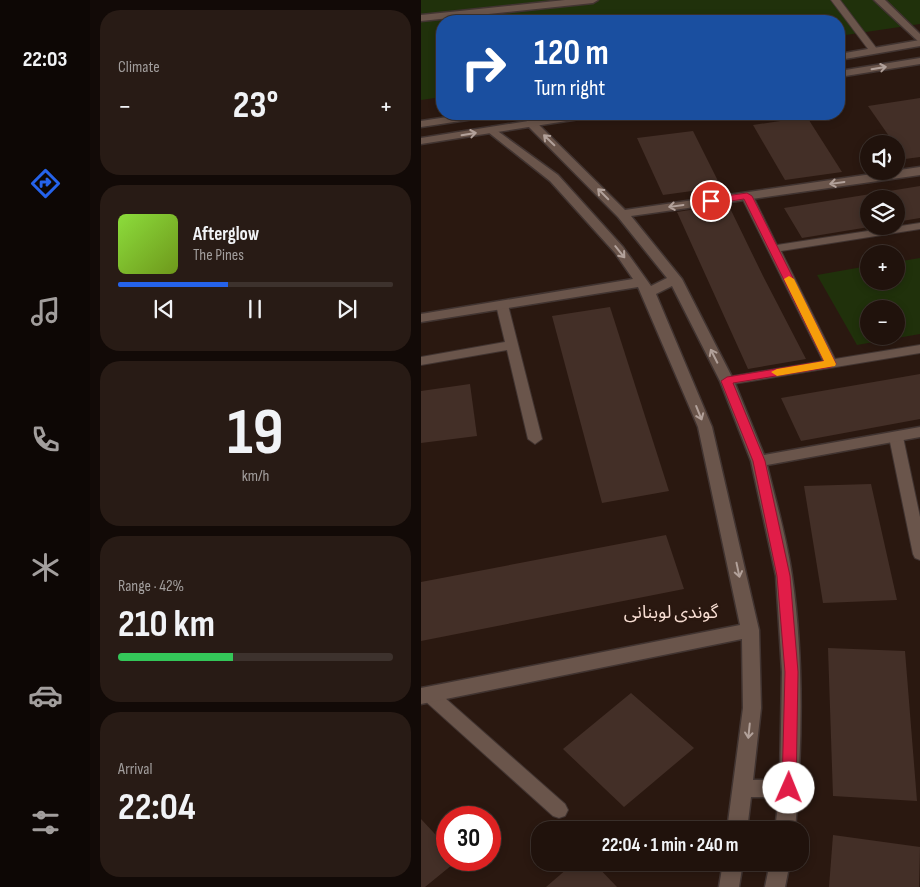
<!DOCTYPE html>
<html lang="en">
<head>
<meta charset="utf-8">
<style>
	:root { --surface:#20120c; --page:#281b15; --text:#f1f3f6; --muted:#a29e9d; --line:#3d322d; --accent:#2563eb }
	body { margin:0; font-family:"Sofia Sans Condensed","Noto Sans Arabic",sans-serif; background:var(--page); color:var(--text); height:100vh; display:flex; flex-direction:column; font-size:19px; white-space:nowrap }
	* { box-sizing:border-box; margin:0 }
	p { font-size:16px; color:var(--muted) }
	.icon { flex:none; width:28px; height:28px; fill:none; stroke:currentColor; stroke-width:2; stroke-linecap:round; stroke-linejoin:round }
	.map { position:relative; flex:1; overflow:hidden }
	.drawer { display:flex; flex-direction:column; gap:10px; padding:10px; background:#120a07; width:331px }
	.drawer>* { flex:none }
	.banner { position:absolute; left:15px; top:15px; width:409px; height:105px; border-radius:20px; box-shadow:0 2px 8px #0003,0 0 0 1px var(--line); background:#1a4fa0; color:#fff; overflow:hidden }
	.tools { position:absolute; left:439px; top:135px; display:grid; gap:10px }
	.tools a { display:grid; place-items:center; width:45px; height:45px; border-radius:50%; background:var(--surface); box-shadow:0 2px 8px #0003,0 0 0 1px var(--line); font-size:25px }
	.speed { position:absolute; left:15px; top:806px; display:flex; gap:10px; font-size:25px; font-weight:700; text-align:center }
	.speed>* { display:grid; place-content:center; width:65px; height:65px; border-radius:50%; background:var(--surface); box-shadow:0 2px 8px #0003,0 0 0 1px var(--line); line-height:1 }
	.speed .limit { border:8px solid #d22; background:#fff; color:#111 }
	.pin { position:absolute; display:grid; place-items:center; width:42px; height:42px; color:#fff; margin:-21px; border:2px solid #fff; border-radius:50%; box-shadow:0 1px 5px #0007 }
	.me { position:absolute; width:55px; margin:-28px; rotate:1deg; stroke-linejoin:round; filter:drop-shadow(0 0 4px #0008) }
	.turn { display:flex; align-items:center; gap:18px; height:105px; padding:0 15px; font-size:22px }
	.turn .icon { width:65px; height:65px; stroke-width:2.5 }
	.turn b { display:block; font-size:35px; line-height:42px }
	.big { font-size:38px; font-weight:700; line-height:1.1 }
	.drawer .card { flex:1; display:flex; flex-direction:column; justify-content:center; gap:8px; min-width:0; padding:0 18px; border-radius:20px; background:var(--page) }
	.drawer .dial { align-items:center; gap:0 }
	.dial b { font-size:65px; line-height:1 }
	.song { display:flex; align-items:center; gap:15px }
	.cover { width:60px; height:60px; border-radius:8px; background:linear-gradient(135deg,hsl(90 70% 55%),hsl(80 70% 35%)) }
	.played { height:5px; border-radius:2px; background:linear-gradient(90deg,var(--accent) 40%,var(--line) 40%) }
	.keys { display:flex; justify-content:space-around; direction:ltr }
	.heat { display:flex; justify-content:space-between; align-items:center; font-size:28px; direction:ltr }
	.charge { height:8px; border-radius:4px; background:linear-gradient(90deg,#34c759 42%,var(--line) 0) }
	.trip { position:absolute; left:110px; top:821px; width:278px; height:50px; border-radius:20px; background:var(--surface); box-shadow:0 2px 8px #0003,0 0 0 1px var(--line); font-weight:700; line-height:50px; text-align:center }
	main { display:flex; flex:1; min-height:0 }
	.tabs { display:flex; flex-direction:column; width:90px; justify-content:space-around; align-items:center; background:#0d0705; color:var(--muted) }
	.tabs .icon { width:35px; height:35px }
	.tabs .active { color:var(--accent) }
	.tabs b { font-size:22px; color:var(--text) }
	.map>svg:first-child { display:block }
	.green { fill:#20310b; fill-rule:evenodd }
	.building { fill:#432f27 }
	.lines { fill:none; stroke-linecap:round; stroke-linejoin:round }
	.service-casing { stroke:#413431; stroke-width:2 }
	.minor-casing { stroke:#413431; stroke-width:3 }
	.tertiary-casing { stroke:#413431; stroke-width:3 }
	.service { fill:#6a554b; fill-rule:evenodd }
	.minor { fill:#6a554b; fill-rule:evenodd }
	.tertiary { fill:#6a554b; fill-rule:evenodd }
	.oneway { stroke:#b2a19a }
	.route { fill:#e11d48; stroke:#92132f }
	.slow { fill:#f59e0b }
	.labels { text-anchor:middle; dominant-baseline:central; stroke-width:5; stroke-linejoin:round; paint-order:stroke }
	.quarter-label { font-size:18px; fill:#f8ded3; stroke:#2a1810 }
</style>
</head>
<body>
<main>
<nav class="tabs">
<b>22:03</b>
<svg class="icon active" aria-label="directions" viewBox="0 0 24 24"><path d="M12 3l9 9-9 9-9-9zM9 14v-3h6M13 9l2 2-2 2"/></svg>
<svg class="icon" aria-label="music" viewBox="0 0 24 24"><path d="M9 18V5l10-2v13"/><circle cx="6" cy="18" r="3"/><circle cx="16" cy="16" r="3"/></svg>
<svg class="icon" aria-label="phone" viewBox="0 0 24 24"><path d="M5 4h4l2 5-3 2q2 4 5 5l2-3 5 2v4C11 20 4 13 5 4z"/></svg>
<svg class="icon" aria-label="climate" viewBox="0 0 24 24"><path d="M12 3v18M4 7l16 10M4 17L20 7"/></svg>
<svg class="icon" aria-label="car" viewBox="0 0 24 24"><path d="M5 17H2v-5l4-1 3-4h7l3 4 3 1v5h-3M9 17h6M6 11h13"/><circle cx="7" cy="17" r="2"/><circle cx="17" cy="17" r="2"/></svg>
<svg class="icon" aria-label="filters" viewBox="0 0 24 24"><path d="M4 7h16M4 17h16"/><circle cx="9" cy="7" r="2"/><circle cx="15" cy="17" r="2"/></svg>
</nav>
<section class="drawer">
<div class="card"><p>Climate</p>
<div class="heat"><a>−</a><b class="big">23°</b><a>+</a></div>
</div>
<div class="card">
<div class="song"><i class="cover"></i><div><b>Afterglow</b><p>The Pines</p></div></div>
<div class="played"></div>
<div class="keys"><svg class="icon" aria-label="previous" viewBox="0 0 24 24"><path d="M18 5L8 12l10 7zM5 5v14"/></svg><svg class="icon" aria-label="pause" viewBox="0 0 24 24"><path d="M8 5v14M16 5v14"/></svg><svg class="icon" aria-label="next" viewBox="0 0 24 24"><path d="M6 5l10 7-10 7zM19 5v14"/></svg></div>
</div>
<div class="card dial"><b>19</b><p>km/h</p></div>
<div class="card"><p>Range · 42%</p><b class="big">210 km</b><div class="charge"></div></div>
<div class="card"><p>Arrival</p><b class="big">22:04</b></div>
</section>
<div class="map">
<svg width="499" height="887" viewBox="0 0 499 887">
	<rect width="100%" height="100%" fill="#2a1810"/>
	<g class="green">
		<path d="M0,0H499V24L418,36V21H21V97L0,100Z"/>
		<path d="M499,258V334L436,345L396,275L447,266L448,281H475V262ZM448,309H475V336H448Z"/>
	</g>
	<g class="building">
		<path d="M499,98V157L484,159L447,106Z"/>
		<path d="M386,117L421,172L364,180L332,125Z"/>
		<path d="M272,131L300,187L242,195L216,138Z"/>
		<path d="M499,186V218L475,222V199H448V227L381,238L363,208Z"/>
		<path d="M307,204L342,276L385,359L327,369L256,212Z"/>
		<path d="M189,307L248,491L181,503L131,316Z"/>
		<path d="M499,374V419L380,441L360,398Z"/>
		<path d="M49,384L56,436L0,443V391Z"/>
		<path d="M450,484L476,600L402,603L383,486Z"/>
		<path d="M245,535L263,589L0,641V582Z"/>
		<path d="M407,648L484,651L496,801L412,796Z"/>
		<path d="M210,693L273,748L203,807L142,749Z"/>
		<path d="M0,819L26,847V860H37L4,887H0Z"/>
		<path d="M412,835L499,847L498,887H408Z"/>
		<path d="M154,862H172L196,887H125Z"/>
	</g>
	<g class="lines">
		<g class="service-casing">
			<g id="service">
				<path d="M410,0H419L456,49V53H450Z"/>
				<path d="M326,193L332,196L356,245L499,223V229L360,251L414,359L499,345V353L306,385L301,384L299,381L306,377L402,361L320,196Z"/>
				<path d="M81,301L87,305L121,439L114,444L107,439L86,350L0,365V357L84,342L75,305Z"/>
				<path d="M475,432L482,437L499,517V560L494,558L492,554L468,437Z"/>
				<path d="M9,688L15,690L144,804L147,810L144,816L138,818L132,816L3,700L1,695L3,690Z"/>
			</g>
		</g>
		<g class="minor-casing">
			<g id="minor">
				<path d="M144,0H177L172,3L0,21V15Z"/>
				<path d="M453,0H464L499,34V43Z"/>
				<path d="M110,120L114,121L204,210L499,167V175L210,216L261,279L313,381L343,455L499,427V437L346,465C355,502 366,539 371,576C383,658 381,748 374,830H354L358,797H330L326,830H306L322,708L321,639L0,704V688L319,625L277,427L217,287L0,322V314L212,279L194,253L129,181L67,132L65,130L71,127L137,175L202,247L230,286L246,278L197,217L106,125V121ZM251,286L299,381L330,461L355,576L361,672L359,780H332L340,708L338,630L291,427L235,294Z"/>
				<path d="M302,862H322L318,887H298Z"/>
				<path d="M349,862H369L364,887H344Z"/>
			</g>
		</g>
		<g class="tertiary-casing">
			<g id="tertiary">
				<path d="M499,40V46L418,60V54Z"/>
				<path d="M499,58V64L418,77V71Z"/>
				<path d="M46,114H72L66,117L0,127V121Z"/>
				<path d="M151,114H177L171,117L0,144V138Z"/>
			</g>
		</g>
		<use href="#service" class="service"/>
		<use href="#minor" class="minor"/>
		<use href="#tertiary" class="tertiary"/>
	</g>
	<defs><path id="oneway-shaft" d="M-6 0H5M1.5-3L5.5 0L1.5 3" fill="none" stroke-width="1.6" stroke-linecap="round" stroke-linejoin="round" transform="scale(1.25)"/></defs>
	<g class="oneway">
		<use href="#oneway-shaft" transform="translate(458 68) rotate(-9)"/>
		<use href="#oneway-shaft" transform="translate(48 134) rotate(-9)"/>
		<use href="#oneway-shaft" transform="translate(128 140) rotate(-136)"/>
		<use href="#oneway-shaft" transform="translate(416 183) rotate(172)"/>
		<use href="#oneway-shaft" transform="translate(182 194) rotate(-135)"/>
		<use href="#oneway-shaft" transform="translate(255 206) rotate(172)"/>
		<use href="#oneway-shaft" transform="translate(199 252) rotate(51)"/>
		<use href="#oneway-shaft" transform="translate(293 356) rotate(-117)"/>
		<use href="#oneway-shaft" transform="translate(278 413) rotate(68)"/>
		<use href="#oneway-shaft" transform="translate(317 570) rotate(78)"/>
		<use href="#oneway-shaft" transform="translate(328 731) rotate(96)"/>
	</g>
	<path class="route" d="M326,193L331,196L415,364L410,367L312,383L344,461L369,576L377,672L375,788L373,793L368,794L363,793L361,788L364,672L356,576L332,461L300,381L306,377L403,361L323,199L290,204L286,201L290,198Z"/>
	<path class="slow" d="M368,276L373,279L415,364L414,366L356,376L350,372L356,369L403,361L363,279Z"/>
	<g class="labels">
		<g class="quarter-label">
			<text x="250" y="612">گوندی لوبنانی</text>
		</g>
	</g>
</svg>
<div class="tools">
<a><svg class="icon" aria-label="sound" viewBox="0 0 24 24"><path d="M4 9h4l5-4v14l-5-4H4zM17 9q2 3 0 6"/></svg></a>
<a><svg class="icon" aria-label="layers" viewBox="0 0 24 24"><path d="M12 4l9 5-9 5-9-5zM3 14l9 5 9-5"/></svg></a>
<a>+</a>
<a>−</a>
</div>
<div class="speed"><div class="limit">30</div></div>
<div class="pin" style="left:290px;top:201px;background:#d93025"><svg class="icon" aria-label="arrive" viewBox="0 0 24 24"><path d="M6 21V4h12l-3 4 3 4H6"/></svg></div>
<svg class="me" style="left:368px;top:788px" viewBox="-20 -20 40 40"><circle r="19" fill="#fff"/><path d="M0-13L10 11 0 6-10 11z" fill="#e11d48"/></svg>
<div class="trip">22:04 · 1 min · 240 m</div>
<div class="banner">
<div class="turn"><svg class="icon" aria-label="right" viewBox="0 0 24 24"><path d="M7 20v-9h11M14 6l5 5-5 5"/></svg><div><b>120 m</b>Turn right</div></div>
</div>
</div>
</main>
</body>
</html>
